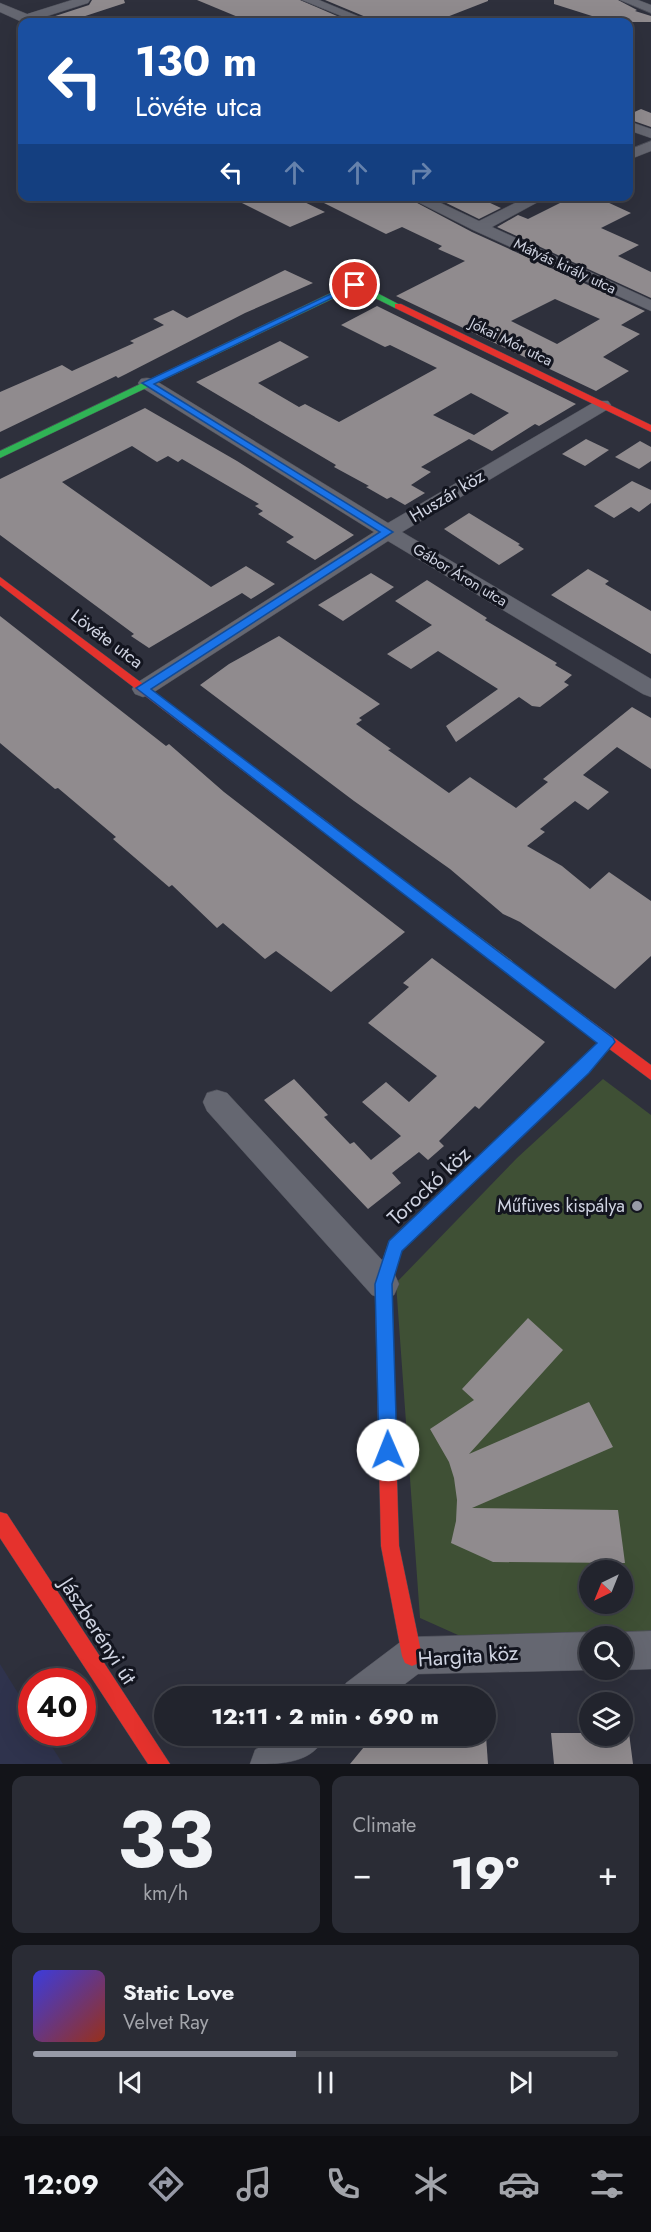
<!DOCTYPE html>
<html lang="en">
<head>
<meta charset="utf-8">
<style>
	:root { --surface:#22242d; --page:#2a2c35; --text:#f1f3f6; --muted:#a2a4aa; --line:#3f4149; --accent:#979aa7 }
	body { margin:0; font-family:Jost,sans-serif; background:var(--page); color:var(--text); height:100vh; display:flex; flex-direction:column; font-size:22px; white-space:nowrap }
	* { box-sizing:border-box; margin:0 }
	p { font-size:20px; color:var(--muted) }
	.icon { flex:none; width:33px; height:33px; fill:none; stroke:currentColor; stroke-width:2; stroke-linecap:round; stroke-linejoin:round }
	.map { position:relative; height:1764px; overflow:hidden }
	.sheet { display:flex; flex-direction:column; gap:12px; padding:12px; background:#131419; flex:1 }
	.sheet>* { flex:none }
	.top-card { position:absolute; left:18px; top:18px; width:615px; height:183px; border-radius:12px; box-shadow:0 6px 24px #0002,0 0 0 2px var(--line); background:#1a4fa0; color:#fff; overflow:hidden }
	.needle { width:39px; rotate:223deg }
	.controls { position:absolute; left:579px; top:1560px; display:grid; gap:12px }
	.controls a { display:grid; place-items:center; width:54px; height:54px; border-radius:50%; background:var(--surface); box-shadow:0 6px 24px #0002,0 0 0 2px var(--line); font-size:30px }
	.speed { position:absolute; left:18px; top:1668px; display:flex; gap:12px; font-size:30px; font-weight:700; text-align:center }
	.speed>* { display:grid; place-content:center; width:78px; height:78px; border-radius:50%; background:var(--surface); box-shadow:0 6px 24px #0002,0 0 0 2px var(--line); line-height:1 }
	.speed .limit { border:9px solid #d22; background:#fff; color:#111 }
	.pin { position:absolute; display:grid; place-items:center; width:51px; height:51px; color:#fff; margin:-26px; border:3px solid #fff; border-radius:50%; box-shadow:0 2px 6px #0007 }
	.me { position:absolute; width:66px; margin:-33px; rotate:359deg; stroke-linejoin:round; filter:drop-shadow(0 0 4px #0008) }
	.turn { display:flex; align-items:center; gap:21px; height:126px; padding:0 18px; font-size:27px }
	.turn .icon { width:78px; height:78px; stroke-width:2.5 }
	.turn b { display:block; font-size:42px; line-height:51px }
	.lanes { display:flex; align-items:center; height:57px; padding:0 18px; background:#0003; justify-content:center; gap:30px; direction:ltr }
	.lanes .off { opacity:.35 }
	.big { font-size:45px; font-weight:800; line-height:1.1 }
	.sheet .card { flex:1; display:flex; flex-direction:column; justify-content:center; gap:9px; min-width:0; padding:0 21px; border-radius:12px; background:var(--page) }
	.sheet .dial { align-items:center; gap:0 }
	.dial b { font-size:78px; line-height:1 }
	.song { display:flex; align-items:center; gap:18px }
	.cover { width:72px; height:72px; border-radius:9px; background:linear-gradient(135deg,hsl(240 70% 55%),hsl(10 70% 35%)) }
	.played { height:6px; border-radius:3px; background:linear-gradient(90deg,var(--accent) 45%,var(--line) 45%) }
	.keys { display:flex; justify-content:space-around; direction:ltr }
	.heat { display:flex; justify-content:space-between; align-items:center; font-size:33px; direction:ltr }
	.sheet .tiles { flex:1; display:grid; gap:12px; grid-template-columns:1fr 1fr }
	.card:last-child { grid-column:span 2 }
	.trip { position:absolute; left:154px; top:1686px; width:342px; height:60px; border-radius:30px; background:var(--surface); box-shadow:0 6px 24px #0002,0 0 0 2px var(--line); font-weight:800; line-height:60px; text-align:center }
	.tabs { display:flex; height:96px; justify-content:space-around; align-items:center; background:#0e0e12; color:var(--muted) }
	.tabs .icon { width:42px; height:42px }
	.tabs .current { color:var(--accent) }
	.tabs b { font-size:27px; color:var(--text) }
	.map>svg:first-child { display:block }
	.built { fill:#2f334d }
	.green { fill:#3f5035; fill-rule:evenodd }
	.building { fill:#908b8e; fill-rule:evenodd }
	.lines { fill:none; stroke-linecap:round; stroke-linejoin:round }
	.street-casing { stroke:#4c4e58; stroke-width:1 }
	.fast-casing { stroke:#4c4e58; stroke-width:1 }
	.slow-casing { stroke:#4c4e58; stroke-width:1 }
	.jam-casing { stroke:#4c4e58; stroke-width:1 }
	.street { fill:#656771; fill-rule:evenodd }
	.fast { fill:#30b455; fill-rule:evenodd }
	.slow { fill:#ff9f0a; fill-rule:evenodd }
	.jam { fill:#e5322d; fill-rule:evenodd }
	.route { fill:#1a73e8; stroke:#114b97; stroke-width:1.5 }
	.poi-dot { fill:#979aa7; stroke:#13151f; stroke-width:2 }
	.labels { text-anchor:middle; dominant-baseline:central; stroke-width:6; stroke-linejoin:round; paint-order:stroke }
	.far-street-label { font-size:15px; fill:#cfd3e1; stroke:#13151f }
	.street-label { font-size:18px; fill:#cfd3e1; stroke:#13151f }
	.poi-label { font-size:18px; fill:#cfd3e1; stroke:#13151f; text-anchor:end }
	.near-street-label { font-size:21px; fill:#cfd3e1; stroke:#13151f }
</style>
</head>
<body>
<div class="map">
<svg width="651" height="1764" viewBox="0 0 651 1764">
	<rect width="100%" height="100%" fill="#2e303c"/>
	<path class="built" d="M0,1664L31,1714L32,1732L43,1733L63,1764H0Z"/>
	<path class="green" d="M603,1079L651,1115V1650L622,1636H590L496,1652L420,1618L396,1283L517,1158ZM590,1570H622V1604H590Z"/>
	<g class="building">
		<path d="M92,0H124L125,3L67,22H49L43,20L89,5Z"/>
		<path d="M197,0H300L351,22H250Z"/>
		<path d="M325,0H488V1L434,22H374L373,20Z"/>
		<path d="M554,0H618L637,10L635,11L651,16V22H611L554,4Z"/>
		<path d="M641,109L651,113V127L628,119V115Z"/>
		<path d="M228,196H292L325,212L290,227Z"/>
		<path d="M310,196H404L472,232L645,311L621,325L640,334L603,357L629,371L596,391L396,296L465,261L438,249L442,246L402,227L386,234ZM555,299L600,319L557,344L511,321Z"/>
		<path d="M432,196H475L501,208L479,219Z"/>
		<path d="M574,196H594L631,213L601,228L639,245L618,256L651,272V298L497,227L518,215L528,219Z"/>
		<path d="M285,270L313,283L245,313L126,374L118,378L116,376L0,432V392L62,365L72,371L134,343L130,341L164,325L153,319L173,310L187,318Z"/>
		<path d="M377,306L576,404L539,426L535,424L492,451L469,439L421,467L431,472L411,485L425,493L405,505L391,497L387,499L366,487L369,486L334,467L336,465L196,382L280,341L309,357L258,383L299,407L305,404L339,422L437,368L390,345L385,347L341,325ZM471,393L509,413L474,435L433,415Z"/>
		<path d="M145,408L237,461L354,535L315,560L286,542L294,537L258,514L263,511L255,506L259,504L182,459L178,462L168,456L157,462L132,446L62,482L211,587L246,566L275,584L251,599L242,593L149,648L131,636L134,634L0,535V479Z"/>
		<path d="M586,439L609,450L585,466L562,454Z"/>
		<path d="M640,441L651,447V461L639,469L615,457Z"/>
		<path d="M632,481L651,490V503L639,512L631,507L614,518L594,506Z"/>
		<path d="M469,513L520,544L518,545L524,549L499,565L444,529Z"/>
		<path d="M588,569L609,581L605,584L651,611V654L551,595Z"/>
		<path d="M371,573L394,587L343,621L318,605Z"/>
		<path d="M427,580L487,618L485,620L557,663L555,665L572,675L564,682L569,685L540,707L532,706L519,697L456,742L446,726L498,689L438,651L411,669L387,654L432,625L395,601Z"/>
		<path d="M0,616L166,746L169,744L224,792L405,932L331,992L276,951L265,959L223,923L217,928L172,885L169,887L113,839L116,837L58,788L55,789L0,743Z"/>
		<path d="M279,636L380,704L359,718L362,720L356,724L391,749L388,750L449,793L470,777L516,808L548,782L543,779L632,707L651,718V769L617,747L583,775L609,792L588,810L575,801L540,829L545,832L527,846L562,866L590,889L609,872L651,901V956L615,989L520,922L503,914L450,869L354,801L200,685L229,664Z"/>
		<path d="M432,958L545,1042L479,1109L475,1106L439,1141L444,1146L428,1160L419,1152L392,1173L401,1183L368,1209L264,1100L294,1079L328,1115L324,1117L350,1144L354,1142L371,1160L401,1136L362,1102L386,1082L409,1102L437,1076L368,1023L409,987L403,983Z"/>
		<path d="M528,1318L563,1350L469,1454L589,1402L613,1447L472,1508L618,1510L625,1563L493,1562L451,1543L456,1521L457,1500L454,1478L449,1462L430,1429L474,1400L462,1389Z"/>
		<path d="M551,1733H590V1736L629,1733L633,1764H554Z"/>
		<path d="M373,1736H486L488,1764H350Z"/>
	</g>
	<g class="lines">
		<g class="street-casing">
			<g id="street">
				<path d="M72,0H90L88,3L38,19L40,22H22L0,12V3L27,14Z"/>
				<path d="M302,0H319L372,22H356Z"/>
				<path d="M620,0H638L651,5V13Z"/>
				<path d="M628,121L651,129V138L628,130Z"/>
				<path d="M651,141V151L628,160V150Z"/>
				<path d="M406,196H426L479,221L529,196H549L492,227L651,300V311L473,230Z"/>
				<path d="M147,378L153,379L388,523L596,401H608L611,405L608,409L402,532L651,679V697L643,694L388,541L151,694L143,697L135,694L132,689L135,684L374,532L141,387L138,383L141,379Z"/>
				<path d="M217,1090L227,1093L394,1273L399,1284L394,1295L383,1299L372,1295L207,1111L203,1102L207,1093Z"/>
				<path d="M651,1631V1669L622,1670V1636H612L622,1632Z"/>
				<path d="M590,1632L600,1636H590V1670L418,1674L389,1696H340L346,1683L399,1643L412,1637Z"/>
				<path d="M276,1736H326C311,1764 283,1764 250,1764L255,1750Z"/>
			</g>
		</g>
		<g class="fast-casing">
			<path id="fast" d="M352,283H358L402,306L395,308L355,288L0,458V451Z"/>
		</g>
		<g class="slow-casing">
			<g id="slow">
				<path d="M328,824L512,961L514,965L512,969H502L323,832L321,829L323,826Z"/>
				<path d="M607,1036L612,1038L614,1042L612,1046L588,1073L402,1250L391,1283L385,1285L379,1283L377,1277L389,1241L578,1063L602,1038Z"/>
			</g>
		</g>
		<g class="jam-casing">
			<g id="jam">
				<path d="M395,304H401L651,425V432L395,308Z"/>
				<path d="M0,577L333,826L335,829L333,832H323L0,585Z"/>
				<path d="M507,959L651,1065V1080L502,969L500,965L502,961Z"/>
				<path d="M385,1269L391,1271L393,1277L391,1284L399,1546L422,1656L419,1663L412,1666L405,1663L402,1656L381,1546L375,1284L379,1271Z"/>
				<path d="M0,1512L7,1514L170,1764H148L0,1538Z"/>
			</g>
		</g>
		<use href="#street" class="street"/>
		<use href="#fast" class="fast"/>
		<use href="#slow" class="slow"/>
		<use href="#jam" class="jam"/>
	</g>
	<path class="route" d="M352,284L359,285L154,384L393,532L151,689L613,1038L615,1042L589,1073L402,1251L392,1284L397,1450L394,1457L388,1459L381,1457L379,1450L375,1284L389,1241L597,1043L136,688L380,532L142,383Z"/>
	<circle class="poi-dot" cx="637" cy="1206" r="6"/>
	<g class="labels">
		<g class="far-street-label">
			<text transform="translate(565 266) rotate(25)">Mátyás király utca</text>
			<text transform="translate(511 342) rotate(26)">Jókai Mór utca</text>
			<text transform="translate(460 575) rotate(31)">Gábor Áron utca</text>
		</g>
		<g class="street-label">
			<text transform="translate(447 496) rotate(-31)">Huszár köz</text>
			<text transform="translate(107 639) rotate(37)">Lövéte utca</text>
		</g>
		<g class="poi-label">
			<text x="625" y="1206">Műfüves kispálya</text>
		</g>
		<g class="near-street-label">
			<text transform="translate(429 1186) rotate(-43)">Torockó köz</text>
			<text transform="translate(98 1631) rotate(57)">Jászberényi út</text>
			<text transform="translate(468 1656) rotate(-4)">Hargita köz</text>
		</g>
	</g>
</svg>
<div class="controls">
<a><svg class="needle" viewBox="-14 -14 28 28"><path d="M0-13l5 13h-10z" fill="#e53935"/><path d="M0 13l5-13h-10z" fill="#a2a4aa"/></svg></a>
<a><svg class="icon" aria-label="search" viewBox="0 0 24 24"><circle cx="10" cy="10" r="6"/><path d="M15 15l6 6"/></svg></a>
<a><svg class="icon" aria-label="layers" viewBox="0 0 24 24"><path d="M12 4l9 5-9 5-9-5zM3 14l9 5 9-5"/></svg></a>
</div>
<div class="speed"><div class="limit">40</div></div>
<div class="pin" style="left:355px;top:285px;background:#d93025"><svg class="icon" aria-label="arrive" viewBox="0 0 24 24"><path d="M6 21V4h12l-3 4 3 4H6"/></svg></div>
<svg class="me" style="left:388px;top:1450px" viewBox="-20 -20 40 40"><circle r="19" fill="#fff"/><path d="M0-13L10 11 0 6-10 11z" fill="#1a73e8"/></svg>
<div class="trip">12:11 · 2 min · 690 m</div>
<div class="top-card">
<div class="turn"><svg class="icon" aria-label="left" viewBox="0 0 24 24"><path d="M17 20v-9H6M10 6l-5 5 5 5"/></svg><div><b>130 m</b>Lövéte utca</div></div>
<div class="lanes"><svg class="icon" aria-label="left" viewBox="0 0 24 24"><path d="M17 20v-9H6M10 6l-5 5 5 5"/></svg><svg class="icon off" aria-label="ahead" viewBox="0 0 24 24"><path d="M12 20V5M6 11l6-6 6 6"/></svg><svg class="icon off" aria-label="ahead" viewBox="0 0 24 24"><path d="M12 20V5M6 11l6-6 6 6"/></svg><svg class="icon off" aria-label="right" viewBox="0 0 24 24"><path d="M7 20v-9h11M14 6l5 5-5 5"/></svg></div>
</div>
</div>
<section class="sheet">
<div class="tiles">
<div class="card dial"><b>33</b><p>km/h</p></div>
<div class="card"><p>Climate</p>
<div class="heat"><a>−</a><b class="big">19°</b><a>+</a></div>
</div>
<div class="card">
<div class="song"><i class="cover"></i><div><b>Static Love</b><p>Velvet Ray</p></div></div>
<div class="played"></div>
<div class="keys"><svg class="icon" aria-label="previous" viewBox="0 0 24 24"><path d="M18 5L8 12l10 7zM5 5v14"/></svg><svg class="icon" aria-label="pause" viewBox="0 0 24 24"><path d="M8 5v14M16 5v14"/></svg><svg class="icon" aria-label="next" viewBox="0 0 24 24"><path d="M6 5l10 7-10 7zM19 5v14"/></svg></div>
</div>
</div>
</section>
<nav class="tabs">
<b>12:09</b>
<svg class="icon current" aria-label="directions" viewBox="0 0 24 24"><path d="M12 3l9 9-9 9-9-9zM9 14v-3h6M13 9l2 2-2 2"/></svg>
<svg class="icon" aria-label="music" viewBox="0 0 24 24"><path d="M9 18V5l10-2v13"/><circle cx="6" cy="18" r="3"/><circle cx="16" cy="16" r="3"/></svg>
<svg class="icon" aria-label="phone" viewBox="0 0 24 24"><path d="M5 4h4l2 5-3 2q2 4 5 5l2-3 5 2v4C11 20 4 13 5 4z"/></svg>
<svg class="icon" aria-label="climate" viewBox="0 0 24 24"><path d="M12 3v18M4 7l16 10M4 17L20 7"/></svg>
<svg class="icon" aria-label="car" viewBox="0 0 24 24"><path d="M5 17H2v-5l4-1 3-4h7l3 4 3 1v5h-3M9 17h6M6 11h13"/><circle cx="7" cy="17" r="2"/><circle cx="17" cy="17" r="2"/></svg>
<svg class="icon" aria-label="filters" viewBox="0 0 24 24"><path d="M4 7h16M4 17h16"/><circle cx="9" cy="7" r="2"/><circle cx="15" cy="17" r="2"/></svg>
</nav>
</body>
</html>
